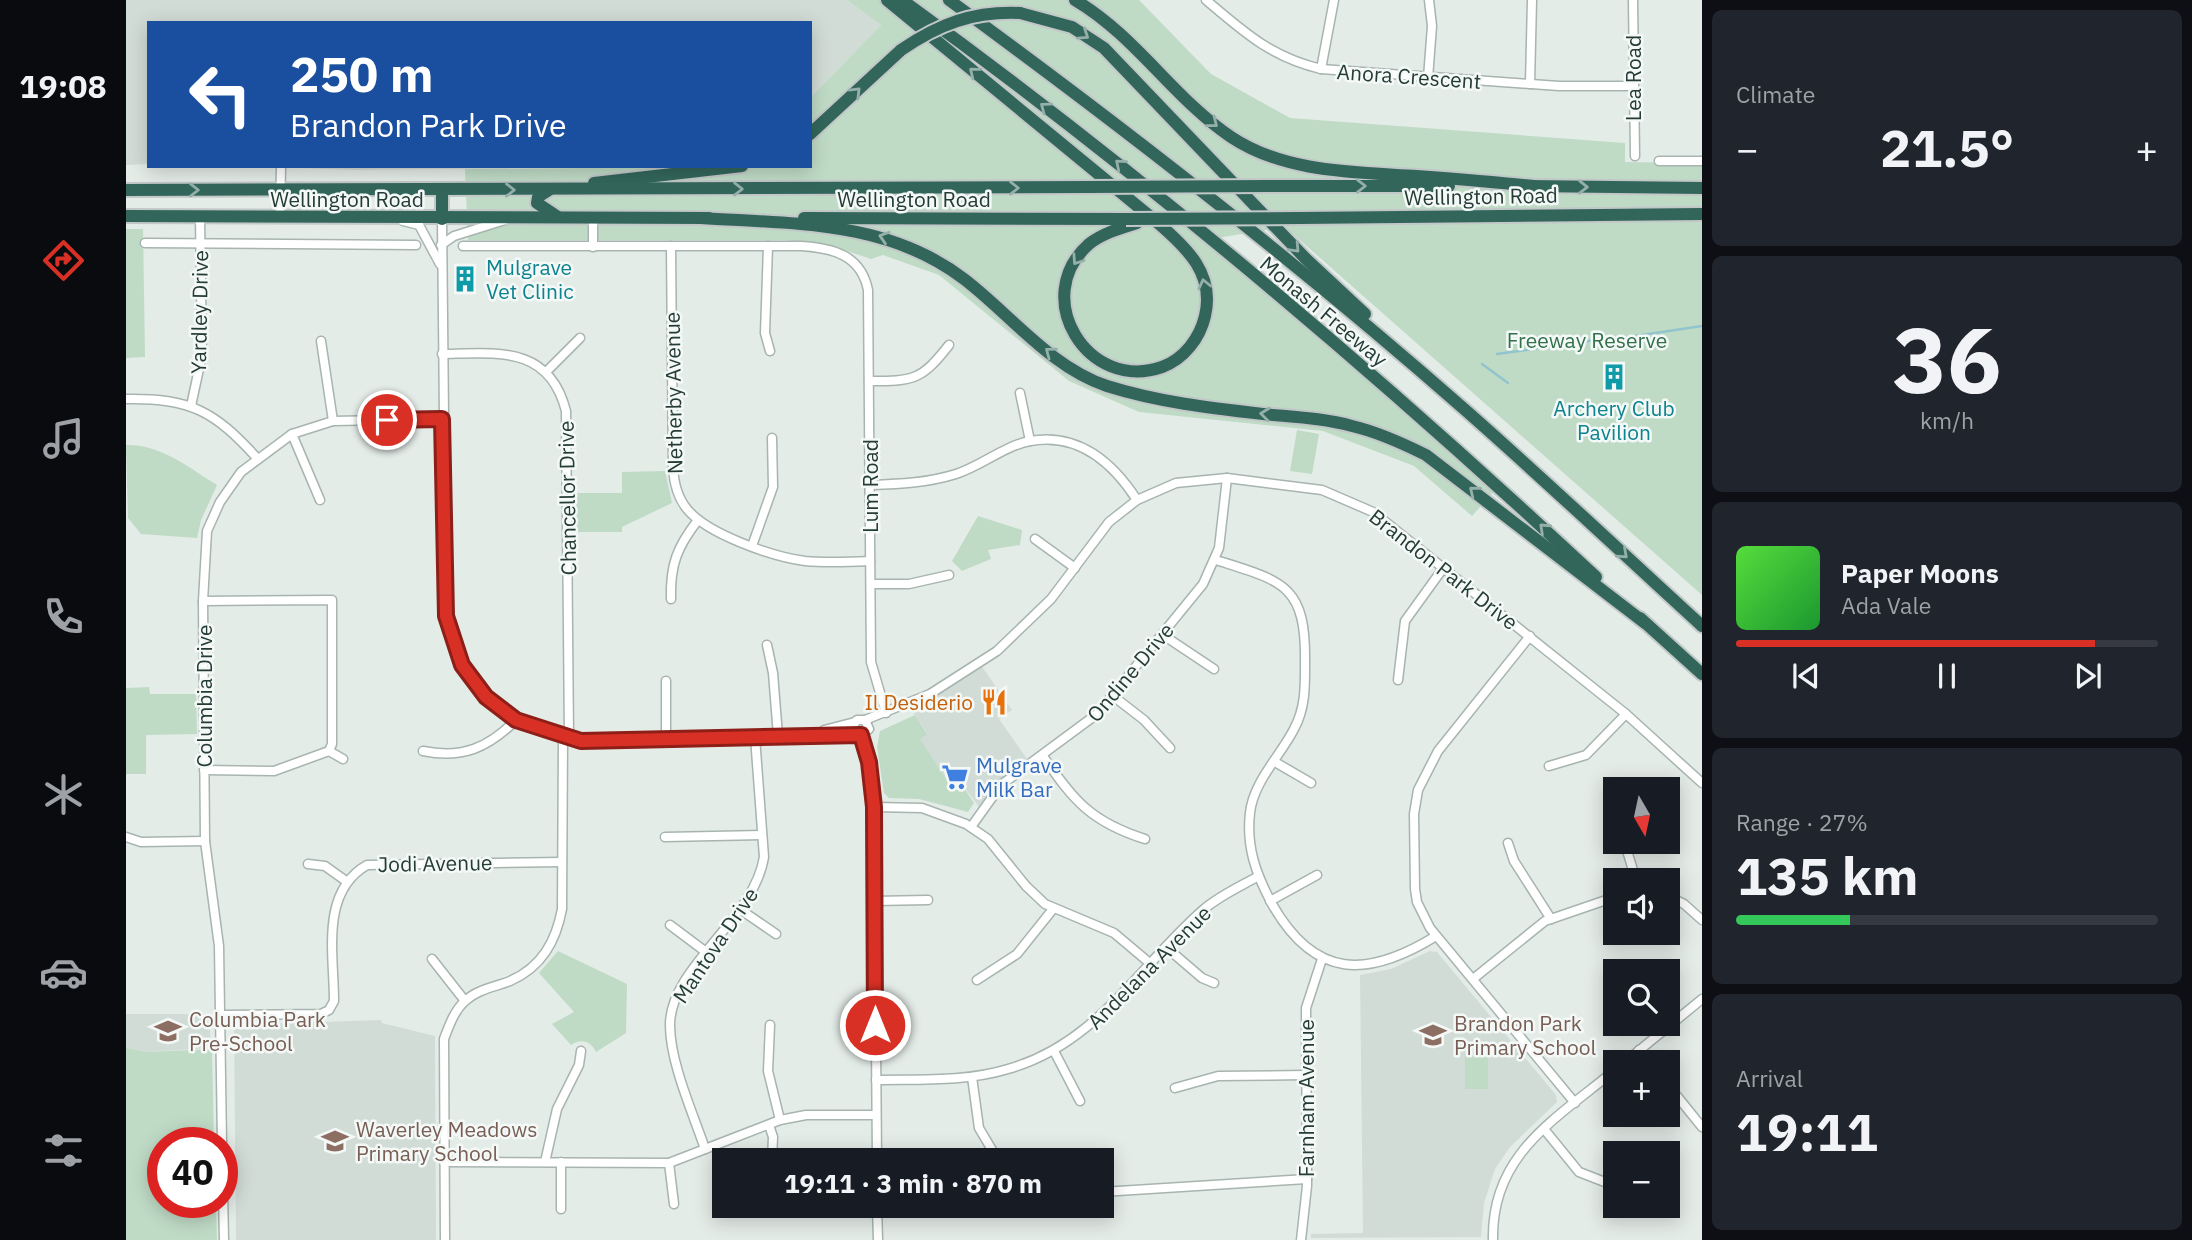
<!DOCTYPE html>
<html lang="en">
<head>
<meta charset="utf-8">
<style>
	:root { --surface:#171b24; --page:#20242c; --text:#f1f3f6; --muted:#9ea1a6; --line:#363941; --accent:#d93025 }
	body { margin:0; font-family:"IBM Plex Sans",sans-serif; background:var(--page); color:var(--text); height:100vh; display:flex; flex-direction:column; font-size:26px; white-space:nowrap }
	* { box-sizing:border-box; margin:0 }
	p { font-size:23px; color:var(--muted) }
	.icon { flex:none; width:38px; height:38px; fill:none; stroke:currentColor; stroke-width:2; stroke-linecap:round; stroke-linejoin:round }
	.map { position:relative; flex:1; overflow:hidden }
	.sheet { display:flex; flex-direction:column; gap:10px; padding:10px; background:#0d0f14; width:490px }
	.sheet>* { flex:none }
	.guide { position:absolute; left:21px; top:21px; width:665px; height:147px; border-radius:0px; box-shadow:0 4px 18px #0003; background:#1a4fa0; color:#fff; overflow:hidden }
	.needle { width:46px; rotate:171deg }
	.fabs { position:absolute; left:1477px; top:777px; display:grid; gap:14px }
	.fabs a { display:grid; place-items:center; width:77px; height:77px; border-radius:0px; background:var(--surface); box-shadow:0 4px 18px #0003; font-size:35px }
	.speed { position:absolute; left:21px; top:1127px; display:flex; gap:14px; font-size:35px; font-weight:700; text-align:center }
	.speed>* { display:grid; place-content:center; width:91px; height:91px; border-radius:50%; background:var(--surface); box-shadow:0 4px 18px #0003; line-height:1 }
	.speed .limit { border:10px solid #d22; background:#fff; color:#111 }
	.pin { position:absolute; display:grid; place-items:center; width:60px; height:60px; color:#fff; margin:-30px; border:4px solid #fff; border-radius:50%; box-shadow:0 2px 7px #0007 }
	.me { position:absolute; width:77px; margin:-38px; rotate:0deg; stroke-linejoin:round; filter:drop-shadow(0 0 5px #0008) }
	.turn { display:flex; align-items:center; gap:24px; height:147px; padding:0 28px; font-size:32px }
	.turn .icon { width:91px; height:91px; stroke-width:2.5 }
	.turn b { display:block; font-size:49px; line-height:60px }
	.big { font-size:52px; font-weight:800; line-height:1.1 }
	.sheet .tile { flex:1; display:flex; flex-direction:column; justify-content:center; gap:10px; min-width:0; padding:0 24px; border-radius:10px; background:var(--page) }
	.sheet .dial { align-items:center; gap:0 }
	.dial b { font-size:91px; line-height:1 }
	.song { display:flex; align-items:center; gap:21px }
	.cover { width:84px; height:84px; border-radius:10px; background:linear-gradient(135deg,hsl(110 70% 55%),hsl(130 70% 35%)) }
	.played { height:7px; border-radius:4px; background:linear-gradient(90deg,var(--accent) 85%,var(--line) 85%) }
	.keys { display:flex; justify-content:space-around; direction:ltr }
	.heat { display:flex; justify-content:space-between; align-items:center; font-size:38px; direction:ltr }
	.charge { height:10px; border-radius:5px; background:linear-gradient(90deg,#34c759 27%,var(--line) 0) }
	.trip { position:absolute; left:586px; top:1148px; width:402px; height:70px; border-radius:0px; background:var(--surface); box-shadow:0 4px 18px #0003; font-weight:800; line-height:70px; text-align:center }
	main { display:flex; flex:1; min-height:0 }
	.tab-bar { display:flex; flex-direction:column; width:126px; justify-content:space-around; align-items:center; background:#090b0e; color:var(--muted) }
	.tab-bar .icon { width:49px; height:49px }
	.tab-bar .active { color:var(--accent) }
	.tab-bar b { font-size:32px; color:var(--text) }
	.map>svg:first-child { display:block }
	.built { fill:#d2dcd7 }
	.green { fill:#bfdbc6 }
	.lines { fill:none; stroke-linecap:round; stroke-linejoin:round }
	.stream { stroke:#91c4cc; stroke-width:2.5 }
	.minor-casing { stroke:#a7b4af; stroke-width:11 }
	.highway-casing { stroke:#c2c8c7; stroke-width:16 }
	.minor { stroke:#fff; stroke-width:8 }
	.highway { stroke:#33665b; stroke-width:12 }
	.highway-bridge-casing { stroke:#c2c8c7; stroke-width:16; stroke-linecap:butt }
	.highway-bridge { stroke:#33665b; stroke-width:12 }
	.oneway { stroke:#94b0a9 }
	.route-casing { stroke:#8d1f18; stroke-width:18 }
	.route { stroke:#d93025; stroke-width:12 }
	.labels { text-anchor:middle; dominant-baseline:central; stroke-width:5; stroke-linejoin:round; paint-order:stroke }
	.street-label { font-size:21px; fill:#253c36; stroke:#f4f9f7 }
	.culture-label { font-size:21px; fill:#0d838f; stroke:#f4f9f7; text-anchor:start }
	.park-label { font-size:21px; fill:#32704a; stroke:#f4f9f7 }
	.food-label { font-size:21px; fill:#c56008; stroke:#f4f9f7; text-anchor:end }
	.shop-label { font-size:21px; fill:#366cbe; stroke:#f4f9f7; text-anchor:start }
	.education-label { font-size:21px; fill:#785e54; stroke:#f4f9f7; text-anchor:start }
</style>
</head>
<body>
<main>
<nav class="tab-bar">
<b>19:08</b>
<svg class="icon active" aria-label="directions" viewBox="0 0 24 24"><path d="M12 3l9 9-9 9-9-9zM9 14v-3h6M13 9l2 2-2 2"/></svg>
<svg class="icon" aria-label="music" viewBox="0 0 24 24"><path d="M9 18V5l10-2v13"/><circle cx="6" cy="18" r="3"/><circle cx="16" cy="16" r="3"/></svg>
<svg class="icon" aria-label="phone" viewBox="0 0 24 24"><path d="M5 4h4l2 5-3 2q2 4 5 5l2-3 5 2v4C11 20 4 13 5 4z"/></svg>
<svg class="icon" aria-label="climate" viewBox="0 0 24 24"><path d="M12 3v18M4 7l16 10M4 17L20 7"/></svg>
<svg class="icon" aria-label="car" viewBox="0 0 24 24"><path d="M5 17H2v-5l4-1 3-4h7l3 4 3 1v5h-3M9 17h6M6 11h13"/><circle cx="7" cy="17" r="2"/><circle cx="17" cy="17" r="2"/></svg>
<svg class="icon" aria-label="filters" viewBox="0 0 24 24"><path d="M4 7h16M4 17h16"/><circle cx="9" cy="7" r="2"/><circle cx="15" cy="17" r="2"/></svg>
</nav>
<div class="map">
<svg width="1576" height="1240" viewBox="0 0 1576 1240">
	<rect width="100%" height="100%" fill="#e4ece8"/>
	<g class="built">
		<path d="M0,0H721L755,25L684,98V23H23V164L0,165Z"/>
		<path d="M123,166H547L229,170Z"/>
		<path d="M855,665L886,710L873,719L904,763L869,787L854,808L835,783L827,789L793,739L801,733L783,706Z"/>
		<path d="M1304,951L1311,952L1430,1095L1431,1102L1384,1147L1369,1169L1358,1203L1355,1237L1185,1238V1234L1237,1233L1234,975L1265,969Z"/>
		<path d="M0,1014H83L85,1048L21,1052L0,1048Z"/>
		<path d="M255,1020L256,1023L309,1036L310,1240H110L108,1025Z"/>
	</g>
	<g class="green">
		<path d="M721,0H1013L1085,74L1164,118L1499,143V162L1576,163V595L1159,227L1085,239L1372,487L1346,516L1288,466L1197,431L1013,412L943,381L813,275L757,255L745,259L706,246L659,240H342L339,169L684,166V98L755,25Z"/>
		<path d="M0,229H17L19,357L0,358Z"/>
		<path d="M1171,430L1193,434L1186,474L1164,471Z"/>
		<path d="M0,445C35,444 63,468 91,485L75,520L71,538L15,534L2,518Z"/>
		<path d="M539,471L546,503L496,527V532H451L450,493H496V472Z"/>
		<path d="M852,516L896,530L894,545L862,550L865,559L836,571L826,561Z"/>
		<path d="M23,687L24,694H70L71,734L20,735V774H0V688Z"/>
		<path d="M789,715L801,734L794,739L826,788L835,783L848,803L842,812L793,799L763,798L758,793L751,747L754,731Z"/>
		<path d="M432,951L501,984L500,1033L470,1052C465,1041 455,1038 445,1045L426,1024L448,1012L413,973Z"/>
		<path d="M0,1048L21,1052L86,1049L88,1143H37V1202H90L91,1240H0Z"/>
		<path d="M1339,1055L1362,1056V1089H1339Z"/>
	</g>
	<g class="lines">
		<g class="stream">
			<path d="M1496,338L1576,326"/>
			<path d="M1371,354L1470,340"/>
			<path d="M1356,364L1382,383"/>
		</g>
		<g class="minor-casing">
			<g id="minor">
				<path d="M1080,0C1119,33 1145,57 1195,69L1433,86H1506"/>
				<path d="M1507,0L1509,156"/>
				<path d="M1195,69L1208,0"/>
				<path d="M1302,78L1306,26L1303,0"/>
				<path d="M1404,84L1406,0"/>
				<path d="M1533,161H1576"/>
				<path d="M154,218L155,166"/>
				<path d="M467,218V247"/>
				<path d="M316,219L320,616C339,688 380,729 455,741L735,735L743,729L739,720H731L728,724V731L732,734"/>
				<path d="M277,221L293,225L314,264"/>
				<path d="M19,243L290,245"/>
				<path d="M315,245L328,236L379,220"/>
				<path d="M337,246H675C707,248 735,255 742,290L745,662L760,713"/>
				<path d="M545,246L547,468C548,483 551,497 561,509C581,534 647,557 679,561C700,563 722,562 744,561"/>
				<path d="M642,246L639,333L644,351"/>
				<path d="M195,341L207,421"/>
				<path d="M316,354C371,353 423,345 440,411L443,739"/>
				<path d="M421,371L454,338"/>
				<path d="M743,381C787,381 795,381 823,345"/>
				<path d="M894,393L904,441"/>
				<path d="M0,399C65,398 88,411 131,458"/>
				<path d="M65,406L76,355L74,217"/>
				<path d="M166,434L194,500"/>
				<path d="M744,485C773,484 801,483 830,474C855,466 878,446 904,441C952,432 987,463 1011,500"/>
				<path d="M909,539L949,568"/>
				<path d="M626,546L647,487L646,438"/>
				<path d="M1090,560C1156,581 1180,584 1179,661C1179,685 1180,707 1168,729C1155,755 1127,782 1124,813C1120,847 1130,874 1146,904C1189,980 1242,978 1310,936"/>
				<path d="M745,584H783L823,575"/>
				<path d="M545,599C544,565 551,547 572,520"/>
				<path d="M77,601L206,600V744L203,751L148,771L78,770"/>
				<path d="M1037,635L1088,669"/>
				<path d="M1404,636L1312,751L1292,790L1288,814L1289,889L1291,902L1304,928L1449,1103"/>
				<path d="M641,645L647,673L652,736"/>
				<path d="M1272,680L1279,621L1318,567"/>
				<path d="M540,681V739"/>
				<path d="M987,696L1018,720L1044,748"/>
				<path d="M739,720L804,694L871,651L925,599L983,522L1011,500L1050,483L1101,478L1196,490L1247,512L1500,714L1576,783"/>
				<path d="M698,730L729,722"/>
				<path d="M735,735L743,762L748,807L751,1160"/>
				<path d="M203,751L217,759"/>
				<path d="M297,751C336,759 362,748 390,720"/>
				<path d="M917,756C947,800 965,822 1019,839"/>
				<path d="M1149,762L1185,783"/>
				<path d="M1423,766L1460,755L1500,714"/>
				<path d="M748,807L796,808L840,824L862,839L900,886L919,904L988,933L1026,965"/>
				<path d="M845,827L875,785L971,714L1077,584L1093,548L1101,478"/>
				<path d="M0,837L15,842L79,841"/>
				<path d="M539,837L636,835"/>
				<path d="M1495,842L1499,844L1510,880"/>
				<path d="M1382,843L1388,861L1425,919"/>
				<path d="M182,864L199,866L220,881"/>
				<path d="M1542,896L1558,904L1576,920"/>
				<path d="M748,901L802,900"/>
				<path d="M1144,901L1191,875"/>
				<path d="M615,910L650,934"/>
				<path d="M544,925L580,952"/>
				<path d="M1041,948L1076,978L1088,983"/>
				<path d="M306,959L339,1001"/>
				<path d="M1347,979L1419,921L1489,897"/>
				<path d="M851,980L891,954L927,909"/>
				<path d="M95,1015L195,1014L203,1010L208,1001C208,954 194,892 241,865L436,862"/>
				<path d="M1527,1024L1536,1032"/>
				<path d="M644,1025L642,1071L654,1120"/>
				<path d="M1513,1050L1523,1062"/>
				<path d="M928,1051L954,1101"/>
				<path d="M1499,1062L1576,999"/>
				<path d="M846,1077L853,1128L872,1160"/>
				<path d="M750,1080C794,1079 839,1082 882,1069C971,1044 1012,967 1077,910C1093,896 1113,887 1131,877"/>
				<path d="M1542,1085L1576,1127"/>
				<path d="M1049,1088L1092,1076L1180,1075"/>
				<path d="M643,1125L647,1137L646,1160"/>
				<path d="M1418,1129L1453,1172L1489,1186"/>
				<path d="M96,1143L93,946L79,841L77,601L81,531L94,502L115,472L166,434L207,421L316,419"/>
				<path d="M96,1145L98,1240"/>
				<path d="M579,1149C567,1113 544,1063 544,1025C544,967 628,920 638,857L629,737"/>
				<path d="M318,1162L543,1163L654,1120L680,1115H750"/>
				<path d="M419,1162L431,1109L453,1065L455,1051"/>
				<path d="M435,1162V1209"/>
				<path d="M543,1163L548,1204"/>
				<path d="M976,1192L1181,1179"/>
				<path d="M751,1206L752,1240"/>
				<path d="M319,1240L318,1039C323,1026 328,1011 339,1001C352,989 369,987 384,981C416,967 430,941 436,909L437,738"/>
				<path d="M1175,1240L1181,1186L1180,1008L1196,959"/>
				<path d="M1367,1240C1365,1154 1430,1119 1489,1070"/>
			</g>
		</g>
		<g class="highway-casing">
			<g id="highway">
				<path d="M761,0L1032,223C1061,248 1089,274 1079,316C1074,338 1058,359 1036,367C962,393 903,297 963,244C977,233 995,228 1011,223"/>
				<path d="M776,0C1020,176 1250,372 1470,577"/>
				<path d="M823,0C1000,129 1173,264 1337,408C1418,479 1496,553 1576,626"/>
				<path d="M949,0C1010,36 1047,98 1105,137C1159,173 1229,172 1291,176C1330,179 1369,182 1408,186"/>
				<path d="M894,13L946,27L978,48L1179,258L1239,314"/>
				<path d="M684,134L775,50"/>
				<path d="M468,183L616,166"/>
				<path d="M1142,186H1323"/>
				<path d="M1401,186L1576,188"/>
				<path d="M0,190L962,187"/>
				<path d="M423,190L412,197L411,203L432,217"/>
				<path d="M0,216L583,218"/>
				<path d="M575,218C667,224 761,220 838,279C884,314 924,367 981,386C1032,402 1084,408 1137,414C1167,417 1197,418 1226,426C1252,432 1276,443 1300,455L1519,623"/>
				<path d="M678,218L1000,219"/>
				<path d="M1173,218L1576,214"/>
				<path d="M316,219V190"/>
				<path d="M1514,618L1576,674"/>
			</g>
		</g>
		<use href="#minor" class="minor"/>
		<use href="#highway" class="highway"/>
		<g class="highway-bridge-casing">
			<g id="highway-bridge">
				<path d="M775,50C813,24 847,11 894,13"/>
				<path d="M962,187L1142,186"/>
				<path d="M1000,219L1173,218"/>
			</g>
		</g>
		<use href="#highway-bridge" class="highway-bridge"/>
	</g>
	<defs><path id="oneway-chevron" d="M-2-3.5L2.5 0L-2 3.5" fill="none" stroke-width="1.6" stroke-linecap="round" stroke-linejoin="round" transform="scale(1.75)"/></defs>
	<g class="oneway">
		<use href="#oneway-chevron" transform="translate(958 35) rotate(34)"/>
		<use href="#oneway-chevron" transform="translate(848 72) rotate(-141)"/>
		<use href="#oneway-chevron" transform="translate(730 92) rotate(-45)"/>
		<use href="#oneway-chevron" transform="translate(919 107) rotate(-143)"/>
		<use href="#oneway-chevron" transform="translate(1087 123) rotate(38)"/>
		<use href="#oneway-chevron" transform="translate(994 164) rotate(-140)"/>
		<use href="#oneway-chevron" transform="translate(1235 186)"/>
		<use href="#oneway-chevron" transform="translate(1457 187) rotate(1)"/>
		<use href="#oneway-chevron" transform="translate(888 188)"/>
		<use href="#oneway-chevron" transform="translate(612 189)"/>
		<use href="#oneway-chevron" transform="translate(68 190)"/>
		<use href="#oneway-chevron" transform="translate(384 190)"/>
		<use href="#oneway-chevron" transform="translate(758 237) rotate(-162)"/>
		<use href="#oneway-chevron" transform="translate(1169 248) rotate(47)"/>
		<use href="#oneway-chevron" transform="translate(951 260) rotate(124)"/>
		<use href="#oneway-chevron" transform="translate(1078 284) rotate(-103)"/>
		<use href="#oneway-chevron" transform="translate(924 352) rotate(-143)"/>
		<use href="#oneway-chevron" transform="translate(1139 414) rotate(-174)"/>
		<use href="#oneway-chevron" transform="translate(1348 491) rotate(-141)"/>
		<use href="#oneway-chevron" transform="translate(1418 528) rotate(-137)"/>
		<use href="#oneway-chevron" transform="translate(1497 554) rotate(42)"/>
	</g>
	<g class="lines">
		<g class="route-casing">
			<path id="route" d="M261,420L316,419L320,616L336,665L360,697L390,720L455,741L735,735L743,762L748,807L749,1025"/>
		</g>
		<use href="#route" class="route"/>
	</g>
	<defs>
		<g id="building-bare" transform="scale(2.1)"><path d="M-4-6H4V6H1V3H-1V6H-4ZM-2.5-4.3h1.7v1.8h-1.7ZM.8-4.3h1.7v1.8H.8ZM-2.5-1h1.7V.8h-1.7ZM.8-1h1.7V.8H.8Z" fill="#0f9aa8" stroke="#f4f9f7" stroke-width="2.5" paint-order="stroke"/></g>
		<g id="restaurant-bare" transform="scale(2.1)"><path d="M-5-6h1v4h1v-4h1v4h1v-4h1v5L-1.5 .5V6h-2V.5L-5-1ZM5-6V6H3V1.5H1.5Q1.5-4 5-6Z" fill="#e8710a" stroke="#f4f9f7" stroke-width="2.5" paint-order="stroke"/></g>
		<g id="supermarket-bare" transform="scale(2.1)"><path d="M-6-5.5h2.5l.6 2H6L4.5 2H-2.5L-4.4-4H-6ZM-1.5 3.2a1.3 1.3 0 1 0 .1 0ZM3 3.2a1.3 1.3 0 1 0 .1 0Z" fill="#3f7fe0" stroke="#f4f9f7" stroke-width="2.5" paint-order="stroke"/></g>
		<g id="school-bare" transform="scale(2.1)"><path d="M0-5L7-2L0 1L-7-2ZM-4 1L0 2.5L4 1V4Q0 6-4 4Z" fill="#8d6e63" stroke="#f4f9f7" stroke-width="2.5" paint-order="stroke"/></g>
	</defs>
	<g fill-rule="evenodd">
		<use href="#building-bare" x="339" y="279"/>
		<use href="#building-bare" x="1488" y="377"/>
		<use href="#restaurant-bare" x="868" y="702"/>
		<use href="#supermarket-bare" x="829" y="777"/>
		<use href="#school-bare" x="42" y="1031"/>
		<use href="#school-bare" x="1307" y="1035"/>
		<use href="#school-bare" x="209" y="1141"/>
	</g>
	<g class="labels">
		<g class="street-label">
			<text transform="translate(1283 76) rotate(4)">Anora Crescent</text>
			<text transform="translate(1507 78) rotate(-90)">Lea Road</text>
			<text transform="translate(1355 196) rotate(-1)">Wellington Road</text>
			<text x="221" y="199">Wellington Road</text>
			<text x="788" y="199">Wellington Road</text>
			<text transform="translate(1198 311) rotate(40)">Monash Freeway</text>
			<text transform="translate(73 312) rotate(-89)">Yardley Drive</text>
			<text transform="translate(547 393) rotate(-91)">Netherby Avenue</text>
			<text transform="translate(744 486) rotate(-90)">Lum Road</text>
			<text transform="translate(441 498) rotate(-91)">Chancellor Drive</text>
			<text transform="translate(1318 569) rotate(38)">Brandon Park Drive</text>
			<text transform="translate(1004 672) rotate(-50)">Ondine Drive</text>
			<text transform="translate(78 696) rotate(-90)">Columbia Drive</text>
			<text transform="translate(309 863) rotate(-1)">Jodi Avenue</text>
			<text transform="translate(589 945) rotate(-56)">Mantova Drive</text>
			<text transform="translate(1023 967) rotate(-45)">Andelana Avenue</text>
			<text transform="translate(1180 1098) rotate(-90)">Farnham Avenue</text>
		</g>
		<g class="culture-label">
			<text x="360" y="267">Mulgrave<tspan x="360" dy="24">Vet Clinic</tspan></text>
			<text x="1488" y="408" text-anchor="middle">Archery Club<tspan x="1488" dy="24">Pavilion</tspan></text>
		</g>
		<g class="park-label">
			<text x="1461" y="340">Freeway Reserve</text>
		</g>
		<g class="food-label">
			<text x="847" y="702">Il Desiderio</text>
		</g>
		<g class="shop-label">
			<text x="850" y="765">Mulgrave<tspan x="850" dy="24">Milk Bar</tspan></text>
		</g>
		<g class="education-label">
			<text x="63" y="1019">Columbia Park<tspan x="63" dy="24">Pre-School</tspan></text>
			<text x="1328" y="1023">Brandon Park<tspan x="1328" dy="24">Primary School</tspan></text>
			<text x="230" y="1129">Waverley Meadows<tspan x="230" dy="24">Primary School</tspan></text>
		</g>
	</g>
</svg>
<div class="fabs">
<a><svg class="needle" viewBox="-14 -14 28 28"><path d="M0-13l5 13h-10z" fill="#e53935"/><path d="M0 13l5-13h-10z" fill="#9ea1a6"/></svg></a>
<a><svg class="icon" aria-label="sound" viewBox="0 0 24 24"><path d="M4 9h4l5-4v14l-5-4H4zM17 9q2 3 0 6"/></svg></a>
<a><svg class="icon" aria-label="search" viewBox="0 0 24 24"><circle cx="10" cy="10" r="6"/><path d="M15 15l6 6"/></svg></a>
<a>+</a>
<a>−</a>
</div>
<div class="speed"><div class="limit">40</div></div>
<div class="pin" style="left:261px;top:420px;background:#d93025"><svg class="icon" aria-label="arrive" viewBox="0 0 24 24"><path d="M6 21V4h12l-3 4 3 4H6"/></svg></div>
<svg class="me" style="left:749px;top:1025px" viewBox="-20 -20 40 40"><circle r="17" fill="#d93025" stroke="#fff" stroke-width="3"/><path d="M0-11L8 9 0 5-8 9z" fill="#fff"/></svg>
<div class="trip">19:11 · 3 min · 870 m</div>
<div class="guide">
<div class="turn"><svg class="icon" aria-label="left" viewBox="0 0 24 24"><path d="M17 20v-9H6M10 6l-5 5 5 5"/></svg><div><b>250 m</b>Brandon Park Drive</div></div>
</div>
</div>
<section class="sheet">
<div class="tile"><p>Climate</p>
<div class="heat"><a>−</a><b class="big">21.5°</b><a>+</a></div>
</div>
<div class="tile dial"><b>36</b><p>km/h</p></div>
<div class="tile">
<div class="song"><i class="cover"></i><div><b>Paper Moons</b><p>Ada Vale</p></div></div>
<div class="played"></div>
<div class="keys"><svg class="icon" aria-label="previous" viewBox="0 0 24 24"><path d="M18 5L8 12l10 7zM5 5v14"/></svg><svg class="icon" aria-label="pause" viewBox="0 0 24 24"><path d="M8 5v14M16 5v14"/></svg><svg class="icon" aria-label="next" viewBox="0 0 24 24"><path d="M6 5l10 7-10 7zM19 5v14"/></svg></div>
</div>
<div class="tile"><p>Range · 27%</p><b class="big">135 km</b><div class="charge"></div></div>
<div class="tile"><p>Arrival</p><b class="big">19:11</b></div>
</section>
</main>
</body>
</html>
